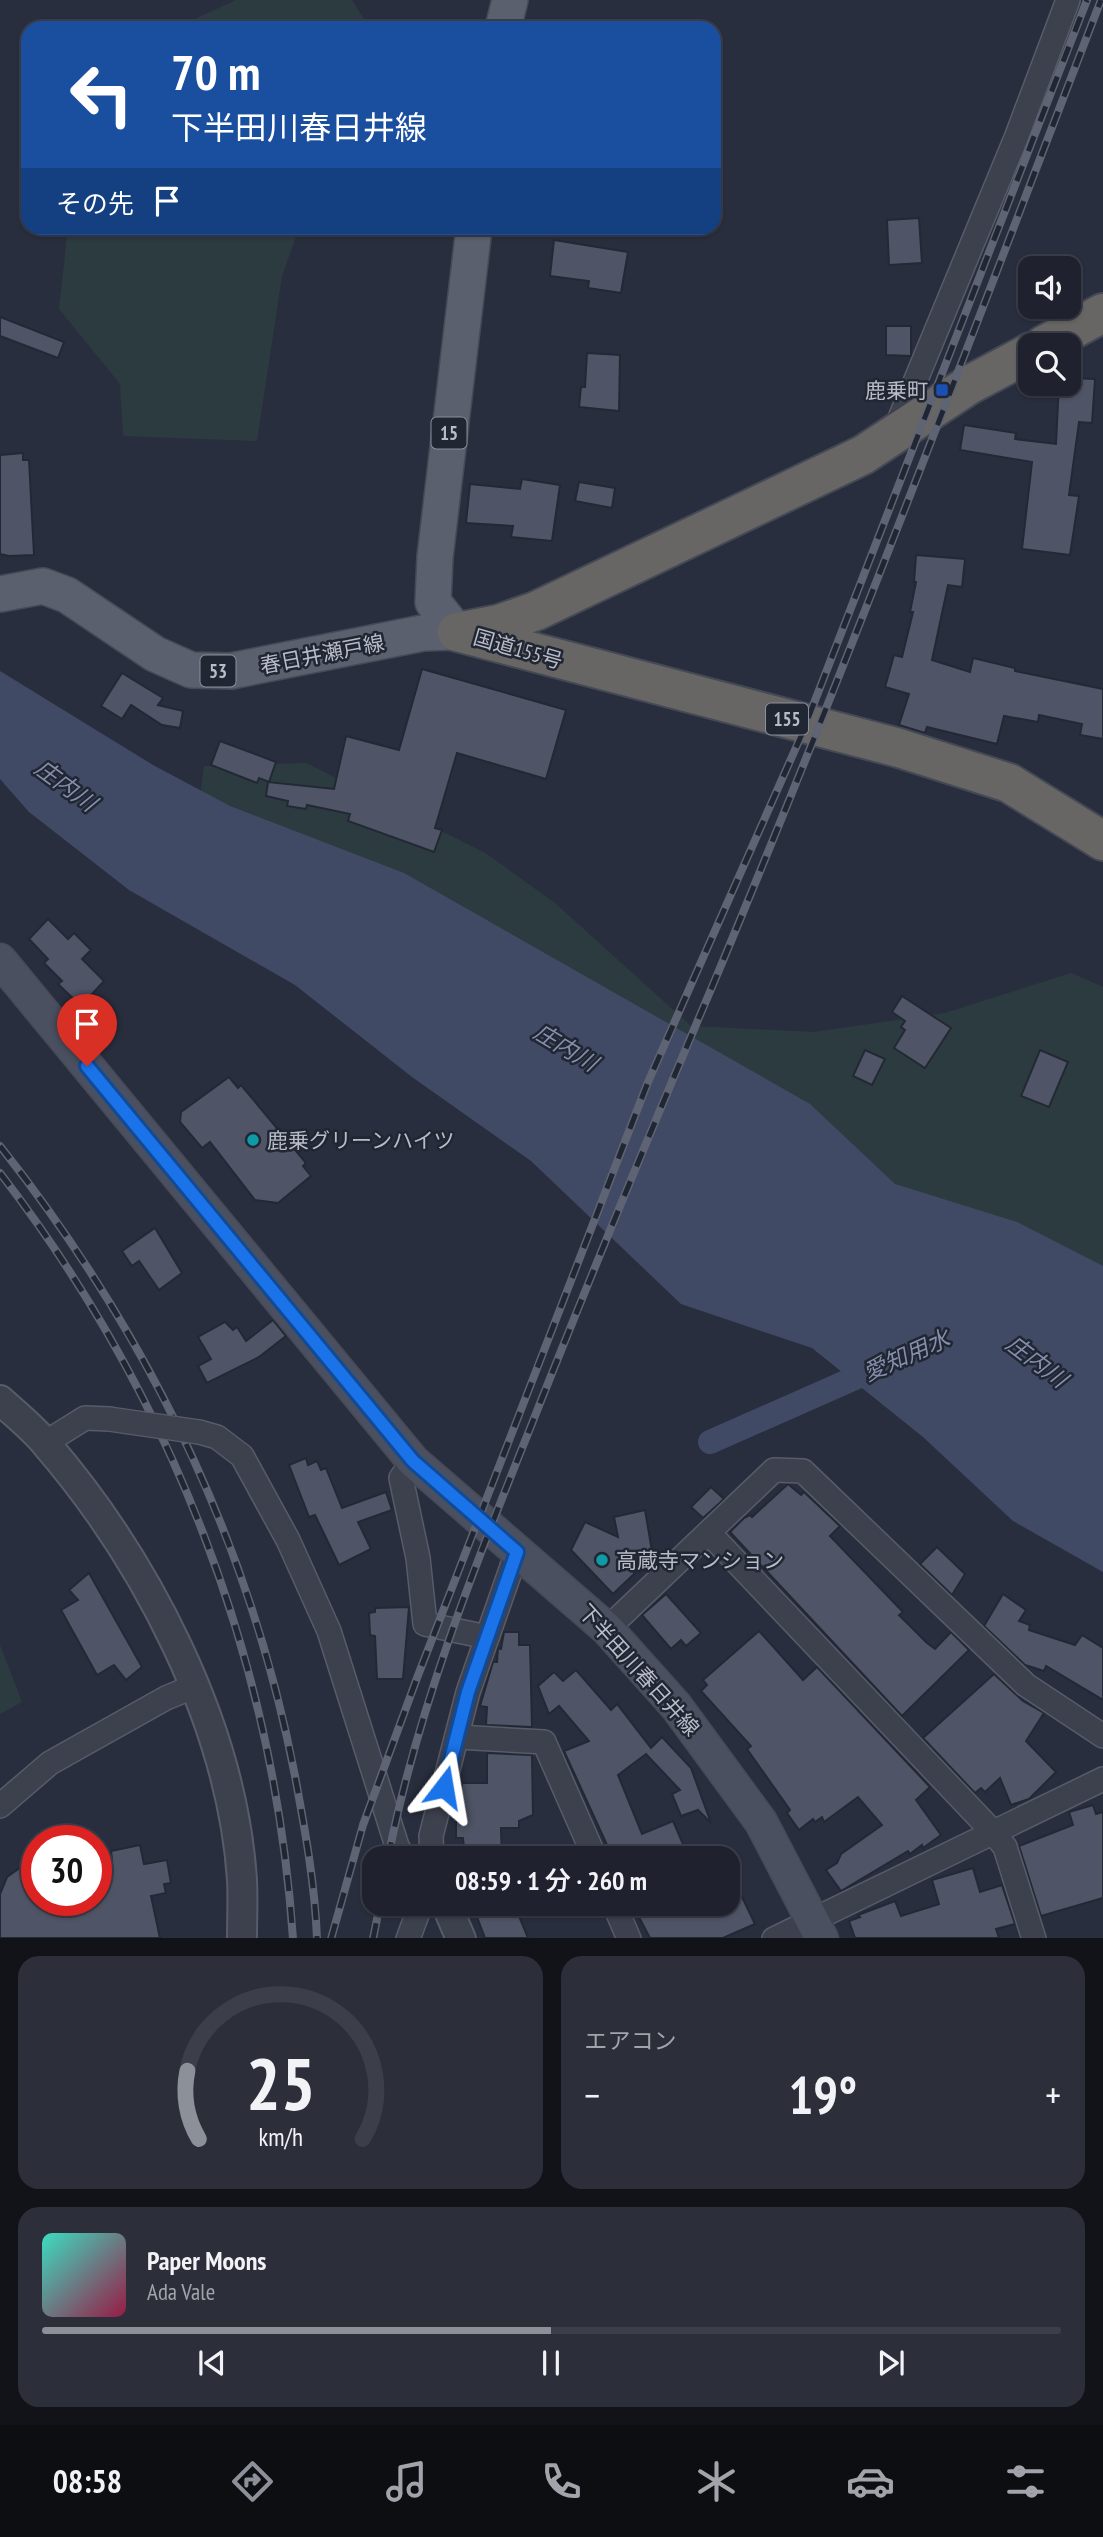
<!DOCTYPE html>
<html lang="ja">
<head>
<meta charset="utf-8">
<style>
	:root { --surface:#1f222e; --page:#2c2f3a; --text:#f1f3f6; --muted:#a1a4aa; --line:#3c3f4a; --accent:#8c9099 }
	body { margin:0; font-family:"PT Sans Narrow","Noto Sans JP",sans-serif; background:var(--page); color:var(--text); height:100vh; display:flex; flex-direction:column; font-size:26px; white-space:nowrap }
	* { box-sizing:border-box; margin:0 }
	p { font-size:23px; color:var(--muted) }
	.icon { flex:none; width:38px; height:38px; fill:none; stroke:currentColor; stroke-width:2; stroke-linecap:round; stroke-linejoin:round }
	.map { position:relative; height:1938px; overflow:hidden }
	.drawer { display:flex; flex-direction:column; gap:18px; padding:18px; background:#111319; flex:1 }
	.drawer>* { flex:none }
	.guide { position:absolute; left:21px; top:21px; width:700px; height:214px; border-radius:21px; box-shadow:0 2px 5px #0004,0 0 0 2px var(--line); background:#1a4fa0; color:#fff; overflow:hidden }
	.buttons { position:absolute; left:1018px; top:256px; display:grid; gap:14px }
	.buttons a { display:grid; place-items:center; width:63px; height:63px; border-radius:14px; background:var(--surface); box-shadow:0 2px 5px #0004,0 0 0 2px var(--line); font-size:35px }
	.speed { position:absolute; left:21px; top:1825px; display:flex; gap:14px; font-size:35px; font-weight:700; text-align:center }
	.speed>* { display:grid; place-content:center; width:91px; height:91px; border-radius:50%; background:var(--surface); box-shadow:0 2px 5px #0004,0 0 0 2px var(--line); line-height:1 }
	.speed .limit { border:10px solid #d22; background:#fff; color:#111 }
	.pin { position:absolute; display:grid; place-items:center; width:60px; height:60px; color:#fff; margin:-72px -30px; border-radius:50% 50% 50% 0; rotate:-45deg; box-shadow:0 0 7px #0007 }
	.pin .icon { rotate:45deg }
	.me { position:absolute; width:77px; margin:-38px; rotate:14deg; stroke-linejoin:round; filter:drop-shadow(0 0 5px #0008) }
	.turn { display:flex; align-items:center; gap:24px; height:147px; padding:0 35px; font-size:32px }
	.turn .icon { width:91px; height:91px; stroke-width:2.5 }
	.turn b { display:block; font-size:49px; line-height:60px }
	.then { display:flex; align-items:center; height:66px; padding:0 35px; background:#0003; gap:14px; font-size:26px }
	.big { font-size:52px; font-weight:600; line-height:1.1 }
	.drawer .widget { flex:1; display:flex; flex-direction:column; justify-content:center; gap:10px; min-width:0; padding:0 24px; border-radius:21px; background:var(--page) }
	.drawer .dial { align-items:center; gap:0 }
	.dial svg { height:182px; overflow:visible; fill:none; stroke:var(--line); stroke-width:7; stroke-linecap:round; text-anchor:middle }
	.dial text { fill:var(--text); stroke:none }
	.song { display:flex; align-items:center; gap:21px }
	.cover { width:84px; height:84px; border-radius:10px; background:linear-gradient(135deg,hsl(170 70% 55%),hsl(340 70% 35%)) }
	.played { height:7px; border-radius:4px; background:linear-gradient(90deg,var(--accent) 50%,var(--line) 50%) }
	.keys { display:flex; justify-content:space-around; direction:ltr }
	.heat { display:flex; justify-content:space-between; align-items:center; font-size:38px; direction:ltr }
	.drawer .tiles { flex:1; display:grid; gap:18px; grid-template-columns:1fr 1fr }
	.widget:last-child { grid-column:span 2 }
	.trip { position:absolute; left:362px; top:1846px; width:378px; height:70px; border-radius:21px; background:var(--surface); box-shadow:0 2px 5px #0004,0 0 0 2px var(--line); font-weight:600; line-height:70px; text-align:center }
	.dock { display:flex; height:112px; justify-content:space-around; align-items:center; background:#0c0e12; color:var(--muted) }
	.dock .icon { width:49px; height:49px }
	.dock .selected { color:var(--accent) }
	.dock b { font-size:32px; color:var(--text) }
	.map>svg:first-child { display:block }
	.green { fill:#2c3b40 }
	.water { fill:#414a65 }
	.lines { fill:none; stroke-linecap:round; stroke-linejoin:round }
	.canal { stroke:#414a65; stroke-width:24 }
	.building { fill:#4f5566; stroke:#232835; stroke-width:2 }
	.minor-casing { stroke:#575c68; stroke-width:26 }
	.tertiary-casing { stroke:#575c68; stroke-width:32 }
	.secondary-casing { stroke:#464a57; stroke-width:35 }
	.primary-casing { stroke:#464a57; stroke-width:38 }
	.trunk-casing { stroke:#444955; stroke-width:42 }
	.minor { stroke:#3d414e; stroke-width:23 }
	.tertiary { stroke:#3d414e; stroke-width:28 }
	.secondary { stroke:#4b5060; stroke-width:32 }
	.primary { stroke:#5b606e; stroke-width:35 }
	.trunk { stroke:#676664; stroke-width:38 }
	.rail-casing { stroke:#5f6474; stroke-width:8 }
	.rail { stroke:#212633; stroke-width:5; stroke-dasharray:16; stroke-linecap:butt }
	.minor-bridge-casing { stroke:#575c68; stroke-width:26; stroke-linecap:butt }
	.minor-bridge { stroke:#3d414e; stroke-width:23 }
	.route-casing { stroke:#114b97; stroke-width:18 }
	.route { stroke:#1a73e8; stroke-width:12 }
	.transit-dot { fill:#1a4fb4; stroke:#212633; stroke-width:2.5 }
	.culture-dot { fill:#0f9aa8; stroke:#212633; stroke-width:2.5 }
	.labels { text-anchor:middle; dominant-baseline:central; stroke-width:5; stroke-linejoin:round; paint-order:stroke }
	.shield { fill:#212633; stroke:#8b8f9b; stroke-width:2 }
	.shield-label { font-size:19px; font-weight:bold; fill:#b9bcc8 }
	.poi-label { font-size:21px; fill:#b9bcc8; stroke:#212633; text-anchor:start }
	.street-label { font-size:21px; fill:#b9bcc8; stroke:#212633 }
	.water-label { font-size:23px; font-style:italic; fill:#858eac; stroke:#212633 }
</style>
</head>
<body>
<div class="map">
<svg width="1103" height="1939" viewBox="0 0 1103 1939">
	<rect width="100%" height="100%" fill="#292e3e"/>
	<g class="green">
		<path d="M236,0H352L369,27L175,28Z"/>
		<path d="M68,228H299L282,276L257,441L123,436L120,384L59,309Z"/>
		<path d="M306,763L487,854L555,903L691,1026L814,1032L945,1013L1071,973L1103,987V1441L196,827L204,766Z"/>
		<path d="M0,1645L22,1702L0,1714Z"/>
	</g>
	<path class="water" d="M0,671L153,765L230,806L404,873L810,1104L895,1184L1017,1222L1103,1266V1572L1013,1521L923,1437L812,1348L681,1304L531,1161L412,1077L295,985L129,890L29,812L0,779Z"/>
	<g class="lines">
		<path class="canal" d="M710,1442L882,1366"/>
	</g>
	<g class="building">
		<path d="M919,218L922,263L889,265L887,220Z"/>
		<path d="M554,240L628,252L621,293L588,288L589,281L550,276Z"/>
		<path d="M0,317L64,342L58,358L0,336Z"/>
		<path d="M886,326H911V356L886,355Z"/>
		<path d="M587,353L620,355L619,411L579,407L581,387H585Z"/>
		<path d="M1069,378L1095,379L1092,423L1079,422L1069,495L1079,496L1070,555L1022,549L1032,462L960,450L964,425L1016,433L1015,439L1056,444L1059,383H1069Z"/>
		<path d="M23,453V460H29L34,555L9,556L0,554V455Z"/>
		<path d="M522,479L560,485L552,541L511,537L513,526L466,523L470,484L520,489Z"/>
		<path d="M579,482L615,488L612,508L575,501Z"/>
		<path d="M916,555L965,559L962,587L948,585L932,660L970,672L973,658L1015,668V671L1103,689V739L1080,735L1082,724L1039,715L1038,722L1004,716L997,744L927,727L925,733L899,725L909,694L885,687L894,655L902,657L913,612H910L916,582H914Z"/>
		<path d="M422,669L566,710L546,779L457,753L435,828L442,830L434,852L348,821L350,814L307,805L306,809L287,806L288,801L266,796L268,782L334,789L346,736L399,750Z"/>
		<path d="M122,673L163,698L158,705L183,711L180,728L162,725L131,705L122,719L101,706Z"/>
		<path d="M220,741L276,762L269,782L259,778L257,783L211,765Z"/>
		<path d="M48,919L68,939L74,933L91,950L82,959L104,981L81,1006L58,984L62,981L44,963L48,959L29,939Z"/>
		<path d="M902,996L951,1028L925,1068L894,1048L905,1030L901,1027L905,1021L892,1012Z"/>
		<path d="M865,1050L885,1059L872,1085L853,1076Z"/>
		<path d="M1040,1050L1068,1062L1049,1107L1021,1096Z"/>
		<path d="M229,1077L238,1088L241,1085L306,1163L303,1166L311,1176L278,1203L255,1200L210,1142L202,1148L180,1122L181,1112Z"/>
		<path d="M155,1228L182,1273L159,1290L139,1261L132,1266L122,1251Z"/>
		<path d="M273,1320L286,1336L259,1357L207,1383L198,1366L211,1359L198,1337L225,1322L233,1330L237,1327L246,1341Z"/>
		<path d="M306,1458L308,1465L317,1461L321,1470L326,1468L342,1508L386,1492L392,1510L358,1522L371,1549L339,1565L315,1515L309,1517L289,1465Z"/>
		<path d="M788,1484L801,1495L804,1492L840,1526L830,1536L903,1612L899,1615L927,1643L935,1649L951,1632L969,1650L902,1716L730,1532L744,1518L750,1515L752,1517Z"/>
		<path d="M711,1487L724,1499L703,1518L691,1507Z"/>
		<path d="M645,1510L652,1551L619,1557L635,1573L613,1594L571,1550L585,1522L618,1537L614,1517Z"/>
		<path d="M937,1547L965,1574L952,1595L920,1564Z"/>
		<path d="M89,1573L142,1667L126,1680L114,1665L97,1675L61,1610L78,1600L69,1590Z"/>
		<path d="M666,1594L701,1633L686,1646L681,1640L671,1649L642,1615Z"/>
		<path d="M1003,1594L1026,1610L1019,1621L1030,1625L1029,1630L1075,1645L1082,1635L1103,1648V1700L1046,1666L1044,1671L1025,1665L984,1626Z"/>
		<path d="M409,1607L403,1679H377L375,1636L370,1635L369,1613L375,1612V1608Z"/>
		<path d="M759,1631L803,1680L817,1667L930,1787L916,1800L941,1835L923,1848L922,1845L910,1854L908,1851L841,1891L826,1870L837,1863L841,1854L882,1825L858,1797L824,1822L822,1817L815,1822L813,1819L799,1830L787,1813L790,1810L747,1749L751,1746L701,1691L707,1685L703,1680Z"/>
		<path d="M504,1632H519V1645H530L532,1727L486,1725L487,1707L480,1706L493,1662H497L498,1648L501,1649Z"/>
		<path d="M576,1670L611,1710L617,1704L651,1748L662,1737L691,1768L711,1823L698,1810L681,1816L672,1794L680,1790L646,1754L618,1775L642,1834L673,1821L689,1858H613L564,1751L589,1741L559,1706L549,1714L538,1686L554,1672L563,1681Z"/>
		<path d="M994,1674L1023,1701L1044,1713L1026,1741L1056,1772L1029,1799L1011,1805L1000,1778L985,1792L981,1788L975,1793L923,1738Z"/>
		<path d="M487,1753L532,1755L533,1815L519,1821V1828H501L502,1858H465L463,1838H456V1793L461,1790L462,1783H487Z"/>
		<path d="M1093,1805L1096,1814L1103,1812V1898L1041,1916L1019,1846L1073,1825L1069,1812Z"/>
		<path d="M140,1845L144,1864L167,1860L171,1883L164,1884L166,1893L151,1896L160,1938H0V1894L7,1877L27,1863L37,1877V1900H96V1863L112,1860L111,1851Z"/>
		<path d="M728,1868L755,1924L723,1938H650L632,1904H728Z"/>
		<path d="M973,1868L980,1892L1002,1885L1015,1924L996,1929L999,1938H855L849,1921L860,1917L858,1915L895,1901L901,1916L939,1904L932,1880Z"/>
		<path d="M472,1904H514L528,1938H485Z"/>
	</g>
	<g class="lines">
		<g class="minor-casing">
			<g id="minor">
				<path d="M893,435L1016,138L1068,0"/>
				<path d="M199,1432L217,1437L242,1456L288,1540L329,1631L397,1846L404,1858"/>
				<path d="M45,1443L85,1418L109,1419"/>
				<path d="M413,1461L401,1478L418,1558L425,1624L487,1637"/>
				<path d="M709,1533L992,1831L1005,1847L1034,1939"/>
				<path d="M607,1629L774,1470L803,1471L1026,1685L1103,1736"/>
				<path d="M457,1737L544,1742L595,1858"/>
				<path d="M0,1806L50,1763L166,1698L195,1686"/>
				<path d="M432,1858L431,1836L468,1692L517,1552"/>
				<path d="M614,1904L629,1939"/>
				<path d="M408,1939L421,1904"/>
				<path d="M774,1939L1103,1779"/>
			</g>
		</g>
		<g class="tertiary-casing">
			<g id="tertiary">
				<path d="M0,1400C15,1414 33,1428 46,1444C146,1560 232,1725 242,1880C243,1899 242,1919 242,1939"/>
				<path d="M446,1904L461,1939"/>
			</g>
		</g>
		<g class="secondary-casing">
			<path id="secondary" d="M0,960L413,1461L607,1629L676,1706L761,1822L822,1939"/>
		</g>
		<g class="primary-casing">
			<g id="primary">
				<path d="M503,28L510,0"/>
				<path d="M0,594L43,586L67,595L155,654L191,670L231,671L423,633L457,632"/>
				<path d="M457,632L433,602L435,557L474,228"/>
			</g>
		</g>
		<g class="trunk-casing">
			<g id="trunk">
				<path d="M1044,345L1103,313"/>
				<path d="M463,631L499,624L536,611L863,455L969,385L1031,352"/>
				<path d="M457,632L899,748L1009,783L1103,841"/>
			</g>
		</g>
		<use href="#minor" class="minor"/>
		<use href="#tertiary" class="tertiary"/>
		<use href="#secondary" class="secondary"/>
		<use href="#primary" class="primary"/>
		<use href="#trunk" class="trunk"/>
		<g class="rail-casing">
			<g id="rail">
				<path d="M0,1146C147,1332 250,1543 295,1776C305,1830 315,1884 317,1939"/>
				<path d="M0,1173C171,1395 274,1659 293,1939"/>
				<path d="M388,1858C417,1711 473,1570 529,1431C588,1282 649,1135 712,987C849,661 974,330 1101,0"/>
				<path d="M331,1939L363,1825L417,1678L648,1082L802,734L1087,0"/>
				<path d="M373,1939L380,1904"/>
			</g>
		</g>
		<use href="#rail" class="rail"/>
		<g class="minor-bridge-casing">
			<path id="minor-bridge" d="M109,1419L199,1432"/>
		</g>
		<use href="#minor-bridge" class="minor-bridge"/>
	</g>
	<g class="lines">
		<g class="route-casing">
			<path id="route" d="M87,1066L413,1461L517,1552L468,1692L444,1787"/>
		</g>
		<use href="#route" class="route"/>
	</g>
	<rect class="transit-dot" x="935" y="383" width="14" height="14" rx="3.5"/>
	<g class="culture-dot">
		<circle cx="253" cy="1140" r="7"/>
		<circle cx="602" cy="1560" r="7"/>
	</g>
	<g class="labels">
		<g class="shield">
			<rect x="431.5" y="417.5" width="35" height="31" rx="5"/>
			<rect x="200.5" y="655.5" width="35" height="31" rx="5"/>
			<rect x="766" y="703.5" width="42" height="31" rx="5"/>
		</g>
		<g class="shield-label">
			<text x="449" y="433">15</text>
			<text x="218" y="671">53</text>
			<text x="787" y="719">155</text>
		</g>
		<g class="poi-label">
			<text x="928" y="390" text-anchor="end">鹿乗町</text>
			<text x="267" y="1140">鹿乗グリーンハイツ</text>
			<text x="616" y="1560">高蔵寺マンション</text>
		</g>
		<g class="street-label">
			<text transform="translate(518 649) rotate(16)">国道155号</text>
			<text transform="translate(322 654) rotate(-11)">春日井瀬戸線</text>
			<text transform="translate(639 1670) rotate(48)">下半田川春日井線</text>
		</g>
		<g class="water-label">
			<text transform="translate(66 785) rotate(36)">庄内川</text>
			<text transform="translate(566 1047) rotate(31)">庄内川</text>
			<text transform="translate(906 1355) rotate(-24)">愛知用水</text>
			<text transform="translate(1037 1361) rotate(37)">庄内川</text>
		</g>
	</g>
</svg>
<div class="buttons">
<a><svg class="icon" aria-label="sound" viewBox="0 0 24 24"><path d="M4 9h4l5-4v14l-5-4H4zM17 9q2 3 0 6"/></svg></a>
<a><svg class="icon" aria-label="search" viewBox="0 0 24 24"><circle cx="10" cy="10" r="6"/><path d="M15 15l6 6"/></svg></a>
</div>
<div class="speed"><div class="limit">30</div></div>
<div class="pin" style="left:87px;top:1066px;background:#d93025"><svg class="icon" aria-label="arrive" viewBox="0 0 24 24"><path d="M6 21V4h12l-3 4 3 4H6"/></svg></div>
<svg class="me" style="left:444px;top:1787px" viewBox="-20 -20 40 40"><path d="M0-17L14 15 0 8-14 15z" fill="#1a73e8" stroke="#fff" stroke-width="4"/></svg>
<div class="trip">08:59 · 1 分 · 260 m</div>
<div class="guide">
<div class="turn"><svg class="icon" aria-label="left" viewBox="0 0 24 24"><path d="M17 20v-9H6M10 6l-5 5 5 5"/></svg><div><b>70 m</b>下半田川春日井線</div></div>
<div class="then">その先<svg class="icon" aria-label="arrive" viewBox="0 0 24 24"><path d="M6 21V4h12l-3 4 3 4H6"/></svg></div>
</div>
</div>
<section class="drawer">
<div class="tiles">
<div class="widget dial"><svg viewBox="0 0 100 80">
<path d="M14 69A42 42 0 1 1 86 69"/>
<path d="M14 69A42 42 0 0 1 9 39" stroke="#8c9099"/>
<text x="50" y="56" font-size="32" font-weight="700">25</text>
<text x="50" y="72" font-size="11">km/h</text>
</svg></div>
<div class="widget"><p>エアコン</p>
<div class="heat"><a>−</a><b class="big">19°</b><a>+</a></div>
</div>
<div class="widget">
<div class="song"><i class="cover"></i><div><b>Paper Moons</b><p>Ada Vale</p></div></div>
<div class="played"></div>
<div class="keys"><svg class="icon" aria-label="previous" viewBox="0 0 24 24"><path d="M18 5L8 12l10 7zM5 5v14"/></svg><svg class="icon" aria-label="pause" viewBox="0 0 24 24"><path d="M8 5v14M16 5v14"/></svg><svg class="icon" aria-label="next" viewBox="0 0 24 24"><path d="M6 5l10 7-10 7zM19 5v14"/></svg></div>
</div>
</div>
</section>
<nav class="dock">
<b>08:58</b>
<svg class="icon selected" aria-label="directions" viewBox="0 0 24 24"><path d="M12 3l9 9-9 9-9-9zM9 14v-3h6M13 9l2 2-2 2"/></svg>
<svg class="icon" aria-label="music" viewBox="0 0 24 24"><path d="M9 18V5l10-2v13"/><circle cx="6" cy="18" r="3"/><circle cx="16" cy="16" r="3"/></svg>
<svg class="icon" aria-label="phone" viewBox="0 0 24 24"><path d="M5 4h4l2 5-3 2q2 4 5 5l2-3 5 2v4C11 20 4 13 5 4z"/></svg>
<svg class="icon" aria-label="climate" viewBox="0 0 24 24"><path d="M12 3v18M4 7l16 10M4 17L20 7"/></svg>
<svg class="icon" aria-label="car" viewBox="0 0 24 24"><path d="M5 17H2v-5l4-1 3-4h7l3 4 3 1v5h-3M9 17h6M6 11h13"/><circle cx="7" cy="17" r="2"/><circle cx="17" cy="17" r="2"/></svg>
<svg class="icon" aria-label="filters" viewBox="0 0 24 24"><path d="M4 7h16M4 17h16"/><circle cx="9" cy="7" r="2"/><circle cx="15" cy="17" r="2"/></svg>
</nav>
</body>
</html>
